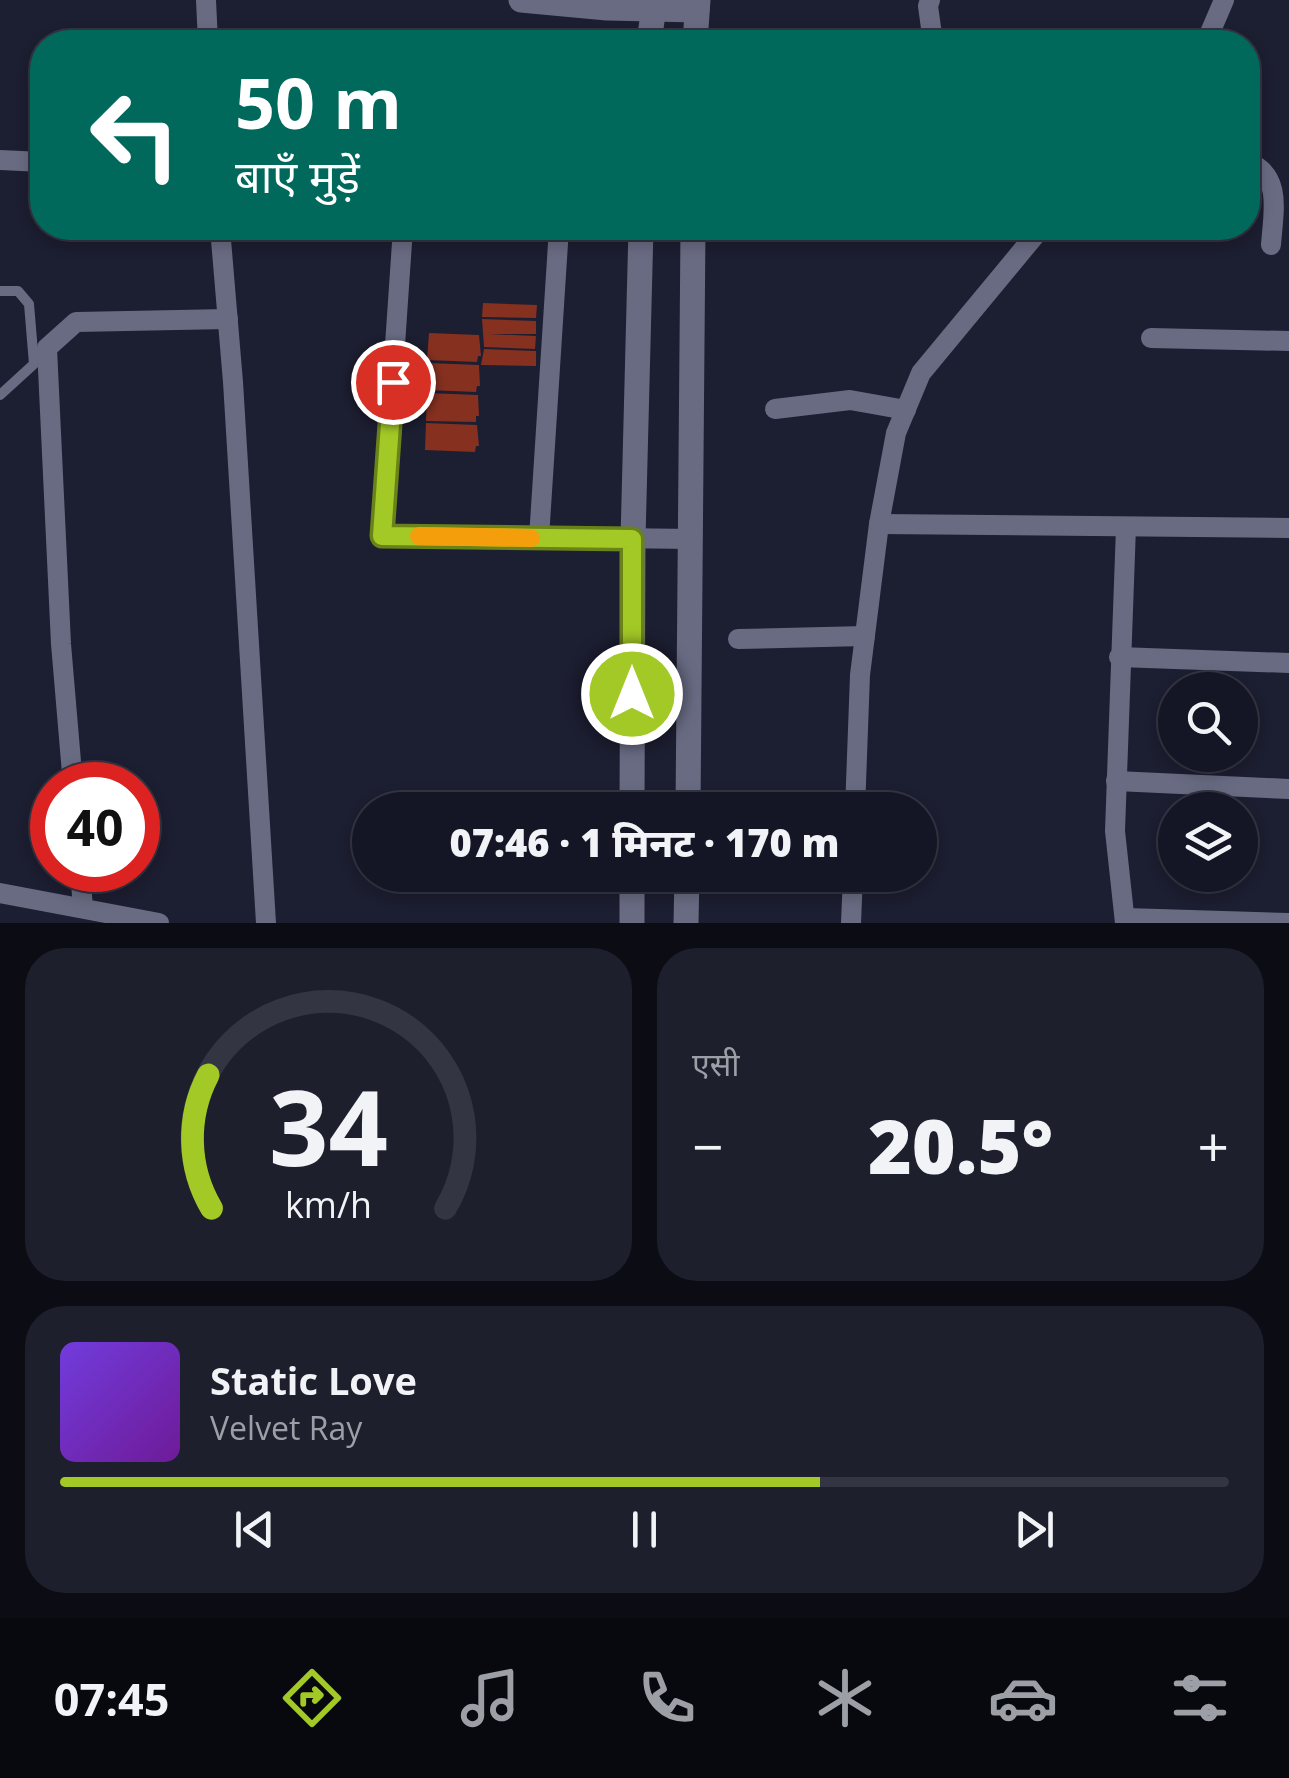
<!DOCTYPE html>
<html lang="hi">
<head>
<meta charset="utf-8">
<style>
	:root { --surface:#151625; --page:#1e1f2d; --text:#f1f3f6; --muted:#9d9fa7; --line:#343542; --accent:#a3c926 }
	body { margin:0; font-family:"Open Sans","Noto Sans Devanagari",sans-serif; background:var(--page); color:var(--text); height:100vh; display:flex; flex-direction:column; font-size:38px; white-space:nowrap }
	* { box-sizing:border-box; margin:0 }
	p { font-size:32px; color:var(--muted) }
	.icon { flex:none; width:55px; height:55px; fill:none; stroke:currentColor; stroke-width:2; stroke-linecap:round; stroke-linejoin:round }
	.map { position:relative; height:923px; overflow:hidden }
	.drawer { display:flex; flex-direction:column; gap:25px; padding:25px; background:#0c0c14; flex:1 }
	.drawer>* { flex:none }
	.top-card { position:absolute; left:30px; top:30px; width:1230px; height:210px; border-radius:40px; box-shadow:0 5px 15px #0003,0 0 0 2px var(--line); background:#00695c; color:#fff; overflow:hidden }
	.tools { position:absolute; left:1158px; top:672px; display:grid; gap:20px }
	.tools a { display:grid; place-items:center; width:100px; height:100px; border-radius:50%; background:var(--surface); box-shadow:0 5px 15px #0003,0 0 0 2px var(--line); font-size:50px }
	.speed { position:absolute; left:30px; top:762px; display:flex; gap:20px; font-size:50px; font-weight:700; text-align:center }
	.speed>* { display:grid; place-content:center; width:130px; height:130px; border-radius:50%; background:var(--surface); box-shadow:0 5px 15px #0003,0 0 0 2px var(--line); line-height:1 }
	.speed .limit { border:15px solid #d22; background:#fff; color:#111 }
	.pin { position:absolute; display:grid; place-items:center; width:85px; height:85px; color:#fff; margin:-42px; border:5px solid #fff; border-radius:50%; box-shadow:0 2px 10px #0007 }
	.me { position:absolute; width:110px; margin:-55px; rotate:0deg; stroke-linejoin:round; filter:drop-shadow(0 0 8px #0008) }
	.turn { display:flex; align-items:center; gap:35px; height:210px; padding:0 40px; font-size:45px }
	.turn .icon { width:130px; height:130px; stroke-width:2.5 }
	.turn b { display:block; font-size:70px; line-height:85px }
	.big { font-size:75px; font-weight:800; line-height:1.1 }
	.drawer .card { flex:1; display:flex; flex-direction:column; justify-content:center; gap:15px; min-width:0; padding:0 35px; border-radius:40px; background:var(--page) }
	.drawer .dial { align-items:center; gap:0 }
	.dial svg { height:260px; overflow:visible; fill:none; stroke:var(--line); stroke-width:7; stroke-linecap:round; text-anchor:middle }
	.dial text { fill:var(--text); stroke:none }
	.song { display:flex; align-items:center; gap:30px }
	.cover { width:120px; height:120px; border-radius:15px; background:linear-gradient(135deg,hsl(260 70% 55%),hsl(280 70% 35%)) }
	.played { height:10px; border-radius:5px; background:linear-gradient(90deg,var(--accent) 65%,var(--line) 65%) }
	.keys { display:flex; justify-content:space-around; direction:ltr }
	.heat { display:flex; justify-content:space-between; align-items:center; font-size:55px; direction:ltr }
	.drawer .tiles { flex:1; display:grid; gap:25px; grid-template-columns:1fr 1fr }
	.card:last-child { grid-column:span 2 }
	.trip { position:absolute; left:352px; top:792px; width:585px; height:100px; border-radius:50px; background:var(--surface); box-shadow:0 5px 15px #0003,0 0 0 2px var(--line); font-weight:800; line-height:100px; text-align:center }
	.menu { display:flex; height:160px; justify-content:space-around; align-items:center; background:#08090f; color:var(--muted) }
	.menu .icon { width:70px; height:70px }
	.menu .on { color:var(--accent) }
	.menu b { font-size:45px; color:var(--text) }
	.map>svg:first-child { display:block }
	.building { fill:#863020 }
	.lines { fill:none; stroke-linecap:round; stroke-linejoin:round }
	.service { stroke:#686b82; stroke-width:10 }
	.minor { stroke:#686b82; stroke-width:20 }
	.tertiary { stroke:#686b82; stroke-width:25 }
	.route-casing { stroke:#6a8319; stroke-width:25 }
	.route { stroke:#a3c926; stroke-width:18 }
	.slow { stroke:#f59e0b; stroke-width:18 }
</style>
</head>
<body>
<div class="map">
<svg width="1289" height="923" viewBox="0 0 1289 923">
	<rect width="100%" height="100%" fill="#1c1e31"/>
	<g class="building">
		<path d="M483,303L537,305L536,318L482,317Z"/>
		<path d="M482,319L536,321V334H488L536,336L535,349L484,347Z"/>
		<path d="M429,333L479,335L481,356H478L477,362L427,360Z"/>
		<path d="M484,349L536,351V366L481,365Z"/>
		<path d="M428,363L479,365L480,386H477L476,392L427,390Z"/>
		<path d="M427,393L478,395L479,416H476V422L426,421Z"/>
		<path d="M426,423L477,425L479,446H476L475,452L425,450Z"/>
	</g>
	<g class="lines">
		<path class="service" d="M0,291H18L29,304L34,364L0,395"/>
		<g class="minor">
			<path d="M206,0L208,42"/>
			<path d="M930,0L928,6L933,42"/>
			<path d="M1202,42L1209,35L1224,0"/>
			<path d="M0,160L42,162"/>
			<path d="M1248,162C1283,176 1273,213 1271,245"/>
			<path d="M220,228L233,382L266,923"/>
			<path d="M403,228L382,535L692,539"/>
			<path d="M1151,338L1289,341"/>
			<path d="M775,409L850,400L906,410"/>
			<path d="M879,524L1289,528"/>
			<path d="M539,538L559,228"/>
			<path d="M738,639L865,636"/>
			<path d="M1119,657L1289,663"/>
			<path d="M1116,781L1289,789"/>
			<path d="M73,785L61,644L47,348L76,322L228,319"/>
			<path d="M855,810L860,675L879,524L896,433L921,373L1041,228"/>
			<path d="M80,870L83,908"/>
			<path d="M0,893L159,923"/>
			<path d="M1126,918L1288,923"/>
			<path d="M851,923L853,875"/>
			<path d="M1125,923L1115,831L1126,527"/>
		</g>
		<g class="tertiary">
			<path d="M521,0L607,8L697,10"/>
			<path d="M649,42L655,0"/>
			<path d="M695,42L698,0"/>
			<path d="M632,810L633,539L641,228"/>
			<path d="M688,810L693,228"/>
			<path d="M632,923V875"/>
			<path d="M686,923L687,875"/>
		</g>
	</g>
	<g class="lines">
		<g class="route-casing">
			<path id="route" d="M393,382L382,536L632,539V694"/>
		</g>
		<use href="#route" class="route"/>
		<path class="slow" d="M419,536L531,538"/>
	</g>
</svg>
<div class="tools">
<a><svg class="icon" aria-label="search" viewBox="0 0 24 24"><circle cx="10" cy="10" r="6"/><path d="M15 15l6 6"/></svg></a>
<a><svg class="icon" aria-label="layers" viewBox="0 0 24 24"><path d="M12 4l9 5-9 5-9-5zM3 14l9 5 9-5"/></svg></a>
</div>
<div class="speed"><div class="limit">40</div></div>
<div class="pin" style="left:393px;top:382px;background:#d93025"><svg class="icon" aria-label="arrive" viewBox="0 0 24 24"><path d="M6 21V4h12l-3 4 3 4H6"/></svg></div>
<svg class="me" style="left:632px;top:694px" viewBox="-20 -20 40 40"><circle r="17" fill="#a3c926" stroke="#fff" stroke-width="3"/><path d="M0-11L8 9 0 5-8 9z" fill="#fff"/></svg>
<div class="trip">07:46 · 1 मिनट · 170 m</div>
<div class="top-card">
<div class="turn"><svg class="icon" aria-label="left" viewBox="0 0 24 24"><path d="M17 20v-9H6M10 6l-5 5 5 5"/></svg><div><b>50 m</b>बाएँ मुड़ें</div></div>
</div>
</div>
<section class="drawer">
<div class="tiles">
<div class="card dial"><svg viewBox="0 0 100 80">
<path d="M14 69A42 42 0 1 1 86 69"/>
<path d="M14 69A42 42 0 0 1 13 28" stroke="#a3c926"/>
<text x="50" y="56" font-size="32" font-weight="700">34</text>
<text x="50" y="72" font-size="11">km/h</text>
</svg></div>
<div class="card"><p>एसी</p>
<div class="heat"><a>−</a><b class="big">20.5°</b><a>+</a></div>
</div>
<div class="card">
<div class="song"><i class="cover"></i><div><b>Static Love</b><p>Velvet Ray</p></div></div>
<div class="played"></div>
<div class="keys"><svg class="icon" aria-label="previous" viewBox="0 0 24 24"><path d="M18 5L8 12l10 7zM5 5v14"/></svg><svg class="icon" aria-label="pause" viewBox="0 0 24 24"><path d="M8 5v14M16 5v14"/></svg><svg class="icon" aria-label="next" viewBox="0 0 24 24"><path d="M6 5l10 7-10 7zM19 5v14"/></svg></div>
</div>
</div>
</section>
<nav class="menu">
<b>07:45</b>
<svg class="icon on" aria-label="directions" viewBox="0 0 24 24"><path d="M12 3l9 9-9 9-9-9zM9 14v-3h6M13 9l2 2-2 2"/></svg>
<svg class="icon" aria-label="music" viewBox="0 0 24 24"><path d="M9 18V5l10-2v13"/><circle cx="6" cy="18" r="3"/><circle cx="16" cy="16" r="3"/></svg>
<svg class="icon" aria-label="phone" viewBox="0 0 24 24"><path d="M5 4h4l2 5-3 2q2 4 5 5l2-3 5 2v4C11 20 4 13 5 4z"/></svg>
<svg class="icon" aria-label="climate" viewBox="0 0 24 24"><path d="M12 3v18M4 7l16 10M4 17L20 7"/></svg>
<svg class="icon" aria-label="car" viewBox="0 0 24 24"><path d="M5 17H2v-5l4-1 3-4h7l3 4 3 1v5h-3M9 17h6M6 11h13"/><circle cx="7" cy="17" r="2"/><circle cx="17" cy="17" r="2"/></svg>
<svg class="icon" aria-label="filters" viewBox="0 0 24 24"><path d="M4 7h16M4 17h16"/><circle cx="9" cy="7" r="2"/><circle cx="15" cy="17" r="2"/></svg>
</nav>
</body>
</html>
